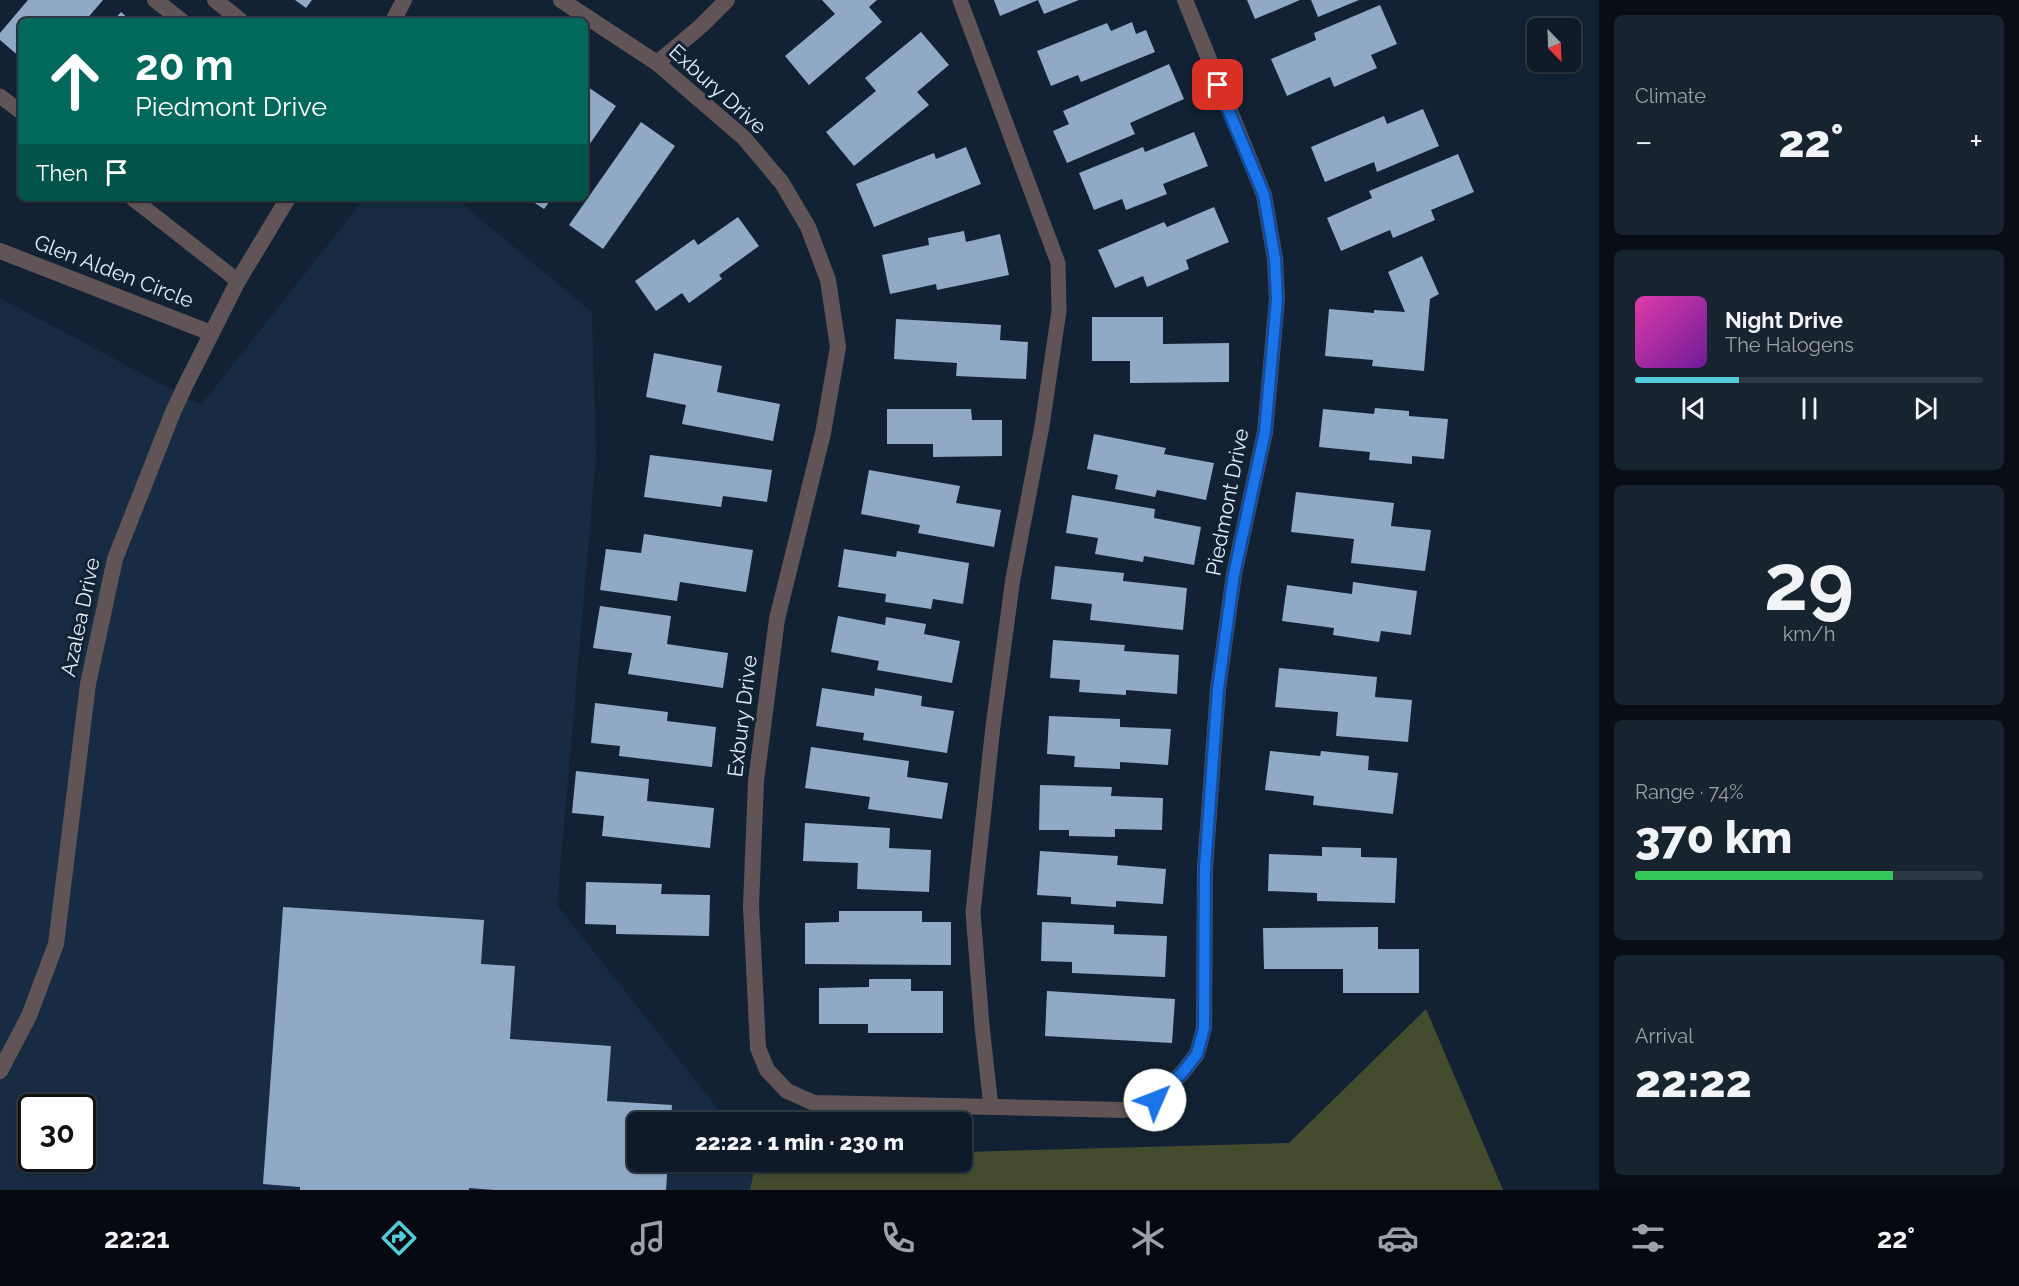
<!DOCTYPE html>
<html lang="en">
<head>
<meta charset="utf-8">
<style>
	:root { --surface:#0e1a27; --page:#17232f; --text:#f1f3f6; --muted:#9ba1a7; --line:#2e3844; --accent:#52cbda }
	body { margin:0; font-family:Raleway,sans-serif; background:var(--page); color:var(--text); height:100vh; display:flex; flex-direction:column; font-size:22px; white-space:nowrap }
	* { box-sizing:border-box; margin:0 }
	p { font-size:20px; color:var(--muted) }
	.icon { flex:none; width:33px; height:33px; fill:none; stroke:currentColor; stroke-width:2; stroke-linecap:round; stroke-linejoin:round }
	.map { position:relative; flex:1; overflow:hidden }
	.details { display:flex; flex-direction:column; gap:15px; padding:15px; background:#080e15; width:420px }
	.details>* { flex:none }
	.banner { position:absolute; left:18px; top:18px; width:570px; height:183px; border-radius:9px; box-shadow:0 2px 4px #0004,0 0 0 2px var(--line); background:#00695c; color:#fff; overflow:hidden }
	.needle { width:39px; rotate:157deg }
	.controls { position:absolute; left:1527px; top:18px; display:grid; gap:12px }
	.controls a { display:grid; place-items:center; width:54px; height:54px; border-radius:9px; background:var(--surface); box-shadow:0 2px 4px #0004,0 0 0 2px var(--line); font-size:30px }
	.speed { position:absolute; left:18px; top:1094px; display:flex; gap:12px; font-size:30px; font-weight:700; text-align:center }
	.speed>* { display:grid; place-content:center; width:78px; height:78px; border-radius:50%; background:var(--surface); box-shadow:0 2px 4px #0004,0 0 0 2px var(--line); line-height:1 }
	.speed .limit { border:3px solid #111; border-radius:9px; background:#fff; color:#111 }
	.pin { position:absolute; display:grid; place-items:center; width:51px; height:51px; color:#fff; margin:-26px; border-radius:12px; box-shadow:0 3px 9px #0006 }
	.me { position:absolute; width:66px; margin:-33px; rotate:46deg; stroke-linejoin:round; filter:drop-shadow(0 0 4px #0008) }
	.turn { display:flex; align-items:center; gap:21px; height:126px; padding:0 18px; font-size:27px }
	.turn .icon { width:78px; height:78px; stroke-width:2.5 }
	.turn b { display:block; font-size:42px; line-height:51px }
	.then { display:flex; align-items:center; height:57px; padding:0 18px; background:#0003; gap:12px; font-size:22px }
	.big { font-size:45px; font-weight:800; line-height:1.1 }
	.details .widget { flex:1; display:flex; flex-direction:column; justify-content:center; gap:9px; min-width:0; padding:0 21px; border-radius:9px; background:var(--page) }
	.details .dial { align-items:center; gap:0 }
	.dial b { font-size:78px; line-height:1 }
	.song { display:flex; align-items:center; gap:18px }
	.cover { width:72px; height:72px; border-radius:9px; background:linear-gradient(135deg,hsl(320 70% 55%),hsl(280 70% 35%)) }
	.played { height:6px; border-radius:3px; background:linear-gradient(90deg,var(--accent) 30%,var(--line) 30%) }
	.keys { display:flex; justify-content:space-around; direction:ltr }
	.heat { display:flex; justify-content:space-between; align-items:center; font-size:33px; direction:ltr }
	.charge { height:9px; border-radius:4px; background:linear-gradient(90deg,#34c759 74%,var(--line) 0) }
	.trip { position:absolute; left:627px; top:1112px; width:345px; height:60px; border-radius:9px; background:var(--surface); box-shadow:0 2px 4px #0004,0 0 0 2px var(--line); font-weight:800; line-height:60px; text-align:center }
	.tabs { display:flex; height:96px; justify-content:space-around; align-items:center; background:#060a10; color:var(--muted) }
	.tabs .icon { width:42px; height:42px }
	.tabs .selected { color:var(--accent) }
	.tabs b { font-size:27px; color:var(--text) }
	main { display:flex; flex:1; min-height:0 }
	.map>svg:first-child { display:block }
	.built { fill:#172c42; fill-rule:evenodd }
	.forest { fill:#444c2d }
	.building { fill:#90a9c6 }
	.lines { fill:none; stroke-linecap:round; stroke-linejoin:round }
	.service { stroke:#615457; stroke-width:15 }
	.minor { stroke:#615457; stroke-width:16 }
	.route-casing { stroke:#114b97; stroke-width:15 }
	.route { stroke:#1a73e8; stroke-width:10 }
	.labels { text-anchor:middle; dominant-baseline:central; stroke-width:6; stroke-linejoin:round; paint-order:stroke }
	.street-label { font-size:21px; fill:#e2edf9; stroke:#122234 }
</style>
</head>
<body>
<main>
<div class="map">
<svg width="1599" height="1190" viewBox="0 0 1599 1190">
	<rect width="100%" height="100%" fill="#122234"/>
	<path class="built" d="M365,198H455L592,312L596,457L557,905L728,1122H638V1161H756L750,1190H0V298L201,405ZM32,1107H82V1158H32Z"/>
	<path class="forest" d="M1426,1009L1503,1190H750L756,1161H962V1152L1289,1143Z"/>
	<g class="building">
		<path d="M28,0H103L85,21H21V58L0,40V33Z"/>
		<path d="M295,0H312L306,8Z"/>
		<path d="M822,0H877L869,7L882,22L809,85L785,56L835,14Z"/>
		<path d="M994,0H1079L1044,14L1038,0L1000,16Z"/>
		<path d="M1247,0H1300L1255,19Z"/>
		<path d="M1311,0H1359L1318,17Z"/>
		<path d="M1380,5L1397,44L1371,55L1377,68L1334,87L1330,77L1287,96L1271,59L1316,40L1314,33Z"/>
		<path d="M121,12L131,21H113Z"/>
		<path d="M1132,22L1136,34L1146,30L1155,52L1081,82L1078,75L1051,86L1037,51L1107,23L1111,31Z"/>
		<path d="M921,32L949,65L917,92L929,105L854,166L826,132L876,91L865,78Z"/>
		<path d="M1169,64L1184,99L1130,123L1135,134L1067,163L1053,131L1069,124L1063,111Z"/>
		<path d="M585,85L616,106L585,151Z"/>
		<path d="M1423,109L1439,146L1377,172L1374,162L1325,182L1311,147L1384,116L1387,124Z"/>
		<path d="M641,122L675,146L603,249L569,225Z"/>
		<path d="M1194,132L1208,166L1163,184L1167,194L1126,210L1122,199L1094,210L1079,173L1143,147L1145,152Z"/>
		<path d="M966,147L981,184L874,227L856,184L934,153L936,159Z"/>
		<path d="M1458,154L1474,192L1431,210L1435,220L1393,238L1390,230L1341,251L1327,218L1372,198L1369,191Z"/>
		<path d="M527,198H552L544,209Z"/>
		<path d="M1214,207L1229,242L1186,260L1189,269L1147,287L1143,276L1115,288L1098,250L1164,222L1167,227Z"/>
		<path d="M738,217L759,246L719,275L722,279L689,303L682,293L656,311L635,281L694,239L698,245Z"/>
		<path d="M964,231L966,242L1000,234L1009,275L937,290L936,284L890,294L882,255L929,245L928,238Z"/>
		<path d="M1422,256L1439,294L1430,299L1424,371L1372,366L1373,360L1325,356L1329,309L1374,313V310L1405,312L1388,272Z"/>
		<path d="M1092,317H1163V344L1229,343V382L1130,383V361H1092Z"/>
		<path d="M896,319L1001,325L1000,340L1028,342L1026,379L956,376L957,363L894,359Z"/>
		<path d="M654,353L722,366L717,392L780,404L773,441L682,424L686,405L646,397Z"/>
		<path d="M1375,408L1409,411V416L1448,419L1444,459L1412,456V464L1369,460L1370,452L1319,447L1323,409L1374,414Z"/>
		<path d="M887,409H971L972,420H1002V456L933,457V444H887Z"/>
		<path d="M1094,434L1166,448L1164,454L1214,463L1206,500L1157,490L1155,497L1115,489L1118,475L1087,469Z"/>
		<path d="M650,455L772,470L767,502L723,496L721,507L644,497Z"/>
		<path d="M869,470L960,486L956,503L1001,510L994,547L918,533L920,525L861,514Z"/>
		<path d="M1296,492L1394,503L1391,526L1431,530L1425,571L1351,563L1354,539L1291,532Z"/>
		<path d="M1072,495L1155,509L1154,518L1201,527L1194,565L1144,556L1143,562L1095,554L1098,538L1066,533Z"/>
		<path d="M644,534L753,550L746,592L680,582L677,601L600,590L606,549L641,553Z"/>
		<path d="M844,549L896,557L897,551L969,563L963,604L933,599L931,609L885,602L886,594L838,587Z"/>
		<path d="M1055,566L1124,573L1123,581L1187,588L1183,630L1090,620L1092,604L1051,599Z"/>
		<path d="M1353,582L1417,591L1411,635L1381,631L1379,642L1333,635L1334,628L1282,621L1287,585L1352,594Z"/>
		<path d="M600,606L671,616L667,644L728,653L723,688L628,674L632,653L593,648Z"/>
		<path d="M838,616L885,625L886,617L926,624L924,634L960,641L952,683L877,670L879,661L831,652Z"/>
		<path d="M1053,640L1125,645L1124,651L1179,655L1177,694L1126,690V695L1079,692L1080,680L1050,678Z"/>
		<path d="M1279,668L1377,677L1375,697L1412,700L1408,742L1336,736L1338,712L1275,707Z"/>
		<path d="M822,688L874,696L875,688L922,696L921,706L954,711L947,753L863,740L864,733L816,726Z"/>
		<path d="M595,703L668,712L667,721L716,727L712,767L619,756L620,746L591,743Z"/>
		<path d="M1049,716L1120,719V727L1171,729L1168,765L1120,762V769L1074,767L1075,756L1047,754Z"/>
		<path d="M811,747L909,761L907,777L948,783L942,819L868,809L870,797L805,788Z"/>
		<path d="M1270,751L1320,756L1321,751L1369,756L1368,770L1398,773L1393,814L1313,805L1314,796L1265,790Z"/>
		<path d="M576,771L649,779L647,801L714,808L710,848L602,836L604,816L572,813Z"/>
		<path d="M1040,785L1112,787L1111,796L1163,798L1162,830L1115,829V837L1069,836V830H1039Z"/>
		<path d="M805,823L890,828L889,848L931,850L929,892L857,889L858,863L803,861Z"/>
		<path d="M1322,847L1361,848V857L1397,858L1395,903L1317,901V893L1268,891L1269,854L1322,856Z"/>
		<path d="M1040,851L1118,856L1117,865L1166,869L1163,904L1116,901V907L1071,904V897L1037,895Z"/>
		<path d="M586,882L662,884L661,894L710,895L709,936L616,934V925L585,924Z"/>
		<path d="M283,907L484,920L481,964L515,966L510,1039L611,1046L607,1101L672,1105L671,1122H638V1161H668L666,1190H495L469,1188V1190H300V1187L263,1184Z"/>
		<path d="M839,911H922V922H951V965L805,964V923L839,922Z"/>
		<path d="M1042,922L1114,925V934L1167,936L1165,977L1072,973V962L1041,961Z"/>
		<path d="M1378,927V949H1419V993H1343V969H1264L1263,928Z"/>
		<path d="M869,979H911V991H943V1033H868V1024H819V988L869,987Z"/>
		<path d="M1047,991L1175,999L1172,1043L1045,1036Z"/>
	</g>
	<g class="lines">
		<g class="service">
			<path d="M960,0L1058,263L1059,311L1042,426L1013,578L993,726L973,912L982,1026L991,1107"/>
			<path d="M0,96L21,112"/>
			<path d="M132,198L238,281"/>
		</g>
		<g class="minor">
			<path d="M155,0L182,21"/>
			<path d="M215,0L241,21"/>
			<path d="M561,0L657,63L744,138L782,183L808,227L828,280L838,347L823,433L777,619L756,781L751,906L758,1048L767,1070L787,1091L814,1103L1124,1110L1155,1100L1183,1072L1197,1054L1204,1028L1205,868L1218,689L1234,574L1265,432L1277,299L1275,259L1264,195L1185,0"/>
			<path d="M393,21L404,0"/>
			<path d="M657,63L701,26L727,0"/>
			<path d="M0,251L211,333"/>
			<path d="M0,1071L29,1016L56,944L88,684L115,559L173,412L185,386L238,281L288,198"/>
		</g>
	</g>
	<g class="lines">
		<g class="route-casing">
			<path id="route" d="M1155,1100L1183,1072L1197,1054L1204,1028L1205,868L1218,689L1234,574L1265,432L1277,299L1275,259L1264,195L1218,85"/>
		</g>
		<use href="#route" class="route"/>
	</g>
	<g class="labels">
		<g class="street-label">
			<text transform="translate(718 89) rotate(42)">Exbury Drive</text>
			<text transform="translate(114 271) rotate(21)">Glen Alden Circle</text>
			<text transform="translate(1227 502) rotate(-79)">Piedmont Drive</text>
			<text transform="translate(80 617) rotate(-78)">Azalea Drive</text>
			<text transform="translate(742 716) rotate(-83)">Exbury Drive</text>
		</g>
	</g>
</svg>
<div class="controls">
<a><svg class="needle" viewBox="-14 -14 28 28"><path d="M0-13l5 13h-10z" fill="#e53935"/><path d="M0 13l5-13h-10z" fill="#9ba1a7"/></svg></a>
</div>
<div class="speed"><div class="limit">30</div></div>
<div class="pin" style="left:1218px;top:85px;background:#d93025"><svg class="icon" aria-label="arrive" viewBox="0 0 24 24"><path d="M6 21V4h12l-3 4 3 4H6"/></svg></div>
<svg class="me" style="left:1155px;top:1100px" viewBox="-20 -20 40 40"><circle r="19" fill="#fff"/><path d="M0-13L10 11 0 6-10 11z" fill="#1a73e8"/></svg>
<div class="trip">22:22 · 1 min · 230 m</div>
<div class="banner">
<div class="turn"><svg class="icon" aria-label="ahead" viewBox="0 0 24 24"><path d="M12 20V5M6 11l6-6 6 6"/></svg><div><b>20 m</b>Piedmont Drive</div></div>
<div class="then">Then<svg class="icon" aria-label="arrive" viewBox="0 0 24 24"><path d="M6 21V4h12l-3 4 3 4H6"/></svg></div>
</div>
</div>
<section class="details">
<div class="widget"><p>Climate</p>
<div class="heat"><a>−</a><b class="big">22°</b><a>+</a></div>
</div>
<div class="widget">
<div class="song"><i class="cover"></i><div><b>Night Drive</b><p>The Halogens</p></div></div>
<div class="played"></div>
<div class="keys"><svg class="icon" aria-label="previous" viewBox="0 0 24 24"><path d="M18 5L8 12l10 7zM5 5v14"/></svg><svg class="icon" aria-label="pause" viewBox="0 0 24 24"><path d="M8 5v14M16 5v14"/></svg><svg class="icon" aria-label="next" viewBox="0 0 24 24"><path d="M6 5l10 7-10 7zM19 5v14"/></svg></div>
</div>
<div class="widget dial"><b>29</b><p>km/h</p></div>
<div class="widget"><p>Range · 74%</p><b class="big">370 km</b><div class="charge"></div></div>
<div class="widget"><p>Arrival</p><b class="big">22:22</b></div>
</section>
</main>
<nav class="tabs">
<b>22:21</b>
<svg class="icon selected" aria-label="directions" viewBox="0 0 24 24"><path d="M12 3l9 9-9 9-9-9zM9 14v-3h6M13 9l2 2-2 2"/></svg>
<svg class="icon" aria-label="music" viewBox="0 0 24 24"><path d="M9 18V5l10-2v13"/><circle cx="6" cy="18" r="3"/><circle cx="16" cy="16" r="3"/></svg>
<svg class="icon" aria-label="phone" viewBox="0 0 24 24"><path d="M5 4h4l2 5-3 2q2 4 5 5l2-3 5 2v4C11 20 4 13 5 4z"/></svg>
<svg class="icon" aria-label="climate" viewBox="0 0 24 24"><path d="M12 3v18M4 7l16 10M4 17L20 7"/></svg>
<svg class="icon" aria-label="car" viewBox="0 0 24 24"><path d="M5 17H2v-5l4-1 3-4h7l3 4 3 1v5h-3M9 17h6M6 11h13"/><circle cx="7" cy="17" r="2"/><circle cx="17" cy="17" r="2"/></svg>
<svg class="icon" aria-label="filters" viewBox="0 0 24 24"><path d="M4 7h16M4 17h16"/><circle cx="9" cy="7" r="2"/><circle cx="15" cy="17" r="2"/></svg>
<b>22°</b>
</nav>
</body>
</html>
